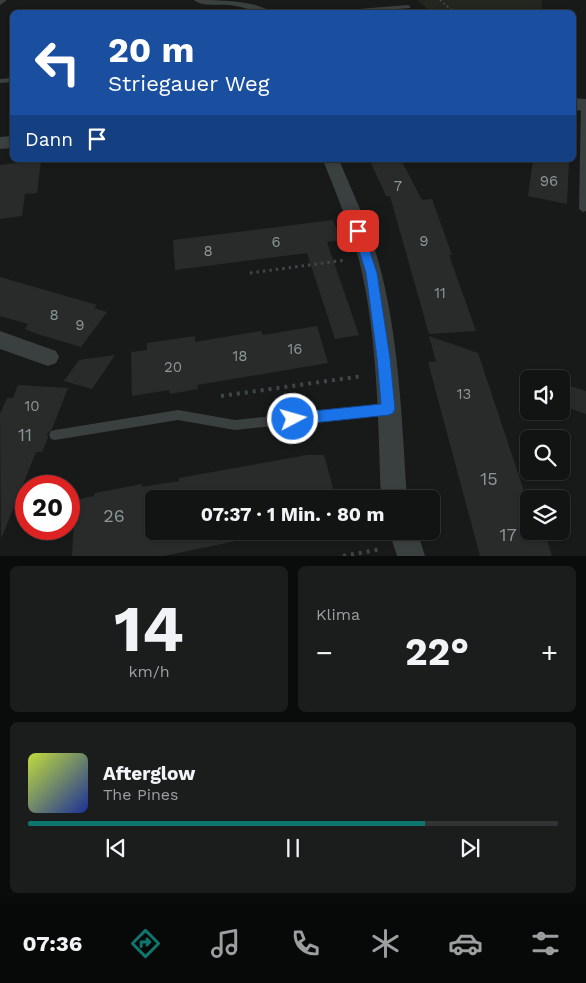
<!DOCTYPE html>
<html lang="de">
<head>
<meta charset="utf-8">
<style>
	:root { --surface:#121414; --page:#1b1d1d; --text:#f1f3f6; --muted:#9c9ea0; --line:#313334; --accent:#0f766e }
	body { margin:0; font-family:"Work Sans",sans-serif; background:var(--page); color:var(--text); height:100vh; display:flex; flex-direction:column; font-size:19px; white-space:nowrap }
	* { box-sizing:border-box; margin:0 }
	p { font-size:16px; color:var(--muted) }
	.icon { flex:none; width:28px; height:28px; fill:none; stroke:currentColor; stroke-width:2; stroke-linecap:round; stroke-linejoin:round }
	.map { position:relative; height:556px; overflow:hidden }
	.drawer { display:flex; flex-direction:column; gap:10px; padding:10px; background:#0a0b0b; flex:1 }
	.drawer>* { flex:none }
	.guide { position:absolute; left:10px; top:10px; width:566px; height:152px; border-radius:8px; box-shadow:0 1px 4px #0004,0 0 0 1px var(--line); background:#1a4fa0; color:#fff; overflow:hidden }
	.controls { position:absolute; left:520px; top:370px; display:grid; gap:10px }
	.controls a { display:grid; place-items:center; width:50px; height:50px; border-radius:8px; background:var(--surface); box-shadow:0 1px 4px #0004,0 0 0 1px var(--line); font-size:25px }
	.speed { position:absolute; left:15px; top:475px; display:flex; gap:10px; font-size:25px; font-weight:700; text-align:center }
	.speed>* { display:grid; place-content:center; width:65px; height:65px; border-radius:50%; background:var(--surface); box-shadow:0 1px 4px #0004,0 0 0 1px var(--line); line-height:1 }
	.speed .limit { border:8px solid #d22; background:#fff; color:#111 }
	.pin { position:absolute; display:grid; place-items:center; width:42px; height:42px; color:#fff; margin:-21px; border-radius:10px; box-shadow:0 2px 8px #0006 }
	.me { position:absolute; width:55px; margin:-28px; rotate:84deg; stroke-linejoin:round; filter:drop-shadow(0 0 4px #0008) }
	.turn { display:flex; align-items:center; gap:18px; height:105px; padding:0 15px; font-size:22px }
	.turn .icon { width:65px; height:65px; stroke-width:2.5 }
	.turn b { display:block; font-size:35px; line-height:42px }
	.then { display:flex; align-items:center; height:48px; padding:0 15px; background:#0003; gap:10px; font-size:19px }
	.big { font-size:38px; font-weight:700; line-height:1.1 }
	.drawer .tile { flex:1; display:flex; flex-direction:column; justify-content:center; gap:8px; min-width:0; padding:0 18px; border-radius:8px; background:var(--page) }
	.drawer .dial { align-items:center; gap:0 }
	.dial b { font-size:65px; line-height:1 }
	.song { display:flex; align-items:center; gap:15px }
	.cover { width:60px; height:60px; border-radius:8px; background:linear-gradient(135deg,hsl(70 70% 55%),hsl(230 70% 35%)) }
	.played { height:5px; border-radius:2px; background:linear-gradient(90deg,var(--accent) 75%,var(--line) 75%) }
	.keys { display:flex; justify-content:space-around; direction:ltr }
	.heat { display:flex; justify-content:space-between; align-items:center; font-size:28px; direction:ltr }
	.drawer .tiles { flex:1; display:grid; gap:10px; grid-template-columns:1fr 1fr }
	.tile:last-child { grid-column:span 2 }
	.trip { position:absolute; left:145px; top:490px; width:295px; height:50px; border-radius:8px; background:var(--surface); box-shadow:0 1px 4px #0004,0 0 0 1px var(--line); font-weight:700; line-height:50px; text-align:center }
	.tab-bar { display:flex; height:80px; justify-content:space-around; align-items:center; background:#070808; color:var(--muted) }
	.tab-bar .icon { width:35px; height:35px }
	.tab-bar .active { color:var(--accent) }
	.tab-bar b { font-size:22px; color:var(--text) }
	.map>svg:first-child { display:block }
	.green { fill:#23251f }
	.building { fill:#292b2b }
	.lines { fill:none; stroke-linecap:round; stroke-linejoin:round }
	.path-far2 { stroke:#404646; stroke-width:2; stroke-dasharray:2 2.5; stroke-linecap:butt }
	.path-far1 { stroke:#404646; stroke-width:3; stroke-dasharray:2.5 4; stroke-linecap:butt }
	.path { stroke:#404646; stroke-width:4; stroke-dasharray:3 5; stroke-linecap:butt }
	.service { fill:#3a3f3f; fill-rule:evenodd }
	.minor { fill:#3a3f3f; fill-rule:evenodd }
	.tertiary { fill:#3a3f3f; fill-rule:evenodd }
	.route { fill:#1a73e8; stroke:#114b97 }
	.labels { text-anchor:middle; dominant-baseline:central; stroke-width:5; stroke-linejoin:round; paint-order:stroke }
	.number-label { font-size:15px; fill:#8b9695 }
	.near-number-label { font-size:18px; fill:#8b9695 }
</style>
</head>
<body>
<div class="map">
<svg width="586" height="556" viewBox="0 0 586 556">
	<rect width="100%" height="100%" fill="#181a1a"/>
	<path class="green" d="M417,0H542V12H431Z"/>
	<g class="building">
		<path d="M41,160L37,193L25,194L22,216L0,219V165Z"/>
		<path d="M374,160H401L422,200L432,199L452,255H449L476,331L429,334L390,196H386L371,163H375Z"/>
		<path d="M533,160H569L567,204L528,196Z"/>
		<path d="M333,220L341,240L327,242L359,335L335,339L307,253L175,270L173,240Z"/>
		<path d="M0,277L97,305L94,308L107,312L81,347L37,334L25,329L28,324L0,316Z"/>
		<path d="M317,326L328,363L197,385L198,389L170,394L169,390L132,396L131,352L147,350V343L195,336V342L261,331L263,335Z"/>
		<path d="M429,336L478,353L529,506V531H540L546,537L552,556H480L428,362L436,361Z"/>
		<path d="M115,355L92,389L64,381L79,360Z"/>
		<path d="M530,371L551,379H529V393L524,391Z"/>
		<path d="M561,383L586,391V414L561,405Z"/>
		<path d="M18,385L68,388L52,429L47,434L48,438L42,452H36L1,539L0,414L7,398H13Z"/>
		<path d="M307,455H324L336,499H154V531H283L164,556H72L75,500L94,496L95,493L142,484V487L179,481V478Z"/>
	</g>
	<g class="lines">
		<path class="path-far2" d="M440,0L454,12"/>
		<path class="path-far1" d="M250,273L346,260"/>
		<g class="path">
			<path d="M221,396L363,376"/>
			<path d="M343,556L382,549"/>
		</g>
		<g class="service">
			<path d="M0,0H7L0,5Z"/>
			<path d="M408,5L410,6V8L362,12H343L346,10Z"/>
			<path d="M12,78V82L0,83V79Z"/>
			<path d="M581,103H586V211L583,212L579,209Z"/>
			<path d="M389,404L393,405L395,409L393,413L389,414L235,430L178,420L55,440L51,439L49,435L51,431L55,430L178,410L235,420Z"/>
		</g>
		<g class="minor">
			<path d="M194,0C216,0 255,0 271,12C257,14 243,6 229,5C219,4 201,7 194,0Z"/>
			<path d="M323,160H339C353,193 368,225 378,260C399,334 402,422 407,499H381C378,421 378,336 359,260C350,226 336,193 323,160Z"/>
			<path d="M0,331L56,351L59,357L56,363L48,366L0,349Z"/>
			<path d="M389,531H417L425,556H397Z"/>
		</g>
		<g class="tertiary">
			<path d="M574,98L586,99V111L574,110Z"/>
			<path d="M12,136V148L0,149V137Z"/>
		</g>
	</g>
	<path class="route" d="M358,227L363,231L377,273L390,358L395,409L393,413L389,415L293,425L288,423L286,419L288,415L293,413L381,404L377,358L366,273L353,231Z"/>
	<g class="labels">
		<g class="number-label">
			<text x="549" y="181">96</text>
			<text x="398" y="186">7</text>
			<text x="424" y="241">9</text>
			<text x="276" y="242">6</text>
			<text x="208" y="251">8</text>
			<text x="440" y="293">11</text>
			<text x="54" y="315">8</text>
			<text x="80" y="325">9</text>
			<text x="295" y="349">16</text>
			<text x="240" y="356">18</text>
			<text x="173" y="367">20</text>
			<text x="464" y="394">13</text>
			<text x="32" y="406">10</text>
		</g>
		<g class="near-number-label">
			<text x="25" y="434">11</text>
			<text x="489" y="478">15</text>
			<text x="114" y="515">26</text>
			<text x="508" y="534">17</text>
		</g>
	</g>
</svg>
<div class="controls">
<a><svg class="icon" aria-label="sound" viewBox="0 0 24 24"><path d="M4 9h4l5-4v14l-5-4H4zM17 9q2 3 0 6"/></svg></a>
<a><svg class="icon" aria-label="search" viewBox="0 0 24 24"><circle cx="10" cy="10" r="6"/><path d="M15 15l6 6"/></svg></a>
<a><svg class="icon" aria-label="layers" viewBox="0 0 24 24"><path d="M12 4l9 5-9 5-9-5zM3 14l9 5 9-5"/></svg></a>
</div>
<div class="speed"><div class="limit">20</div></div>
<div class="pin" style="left:358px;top:231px;background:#d93025"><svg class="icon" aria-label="arrive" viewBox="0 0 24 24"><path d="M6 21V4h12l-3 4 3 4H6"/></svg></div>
<svg class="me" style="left:293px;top:419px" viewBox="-20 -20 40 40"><circle r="17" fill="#1a73e8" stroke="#fff" stroke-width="3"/><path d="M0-11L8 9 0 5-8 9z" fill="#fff"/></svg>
<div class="trip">07:37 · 1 Min. · 80 m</div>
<div class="guide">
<div class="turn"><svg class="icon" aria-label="left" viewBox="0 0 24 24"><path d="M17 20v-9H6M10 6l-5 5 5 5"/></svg><div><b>20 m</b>Striegauer Weg</div></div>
<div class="then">Dann<svg class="icon" aria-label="arrive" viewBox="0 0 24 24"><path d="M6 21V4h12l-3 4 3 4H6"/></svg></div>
</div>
</div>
<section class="drawer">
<div class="tiles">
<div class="tile dial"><b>14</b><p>km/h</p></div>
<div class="tile"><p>Klima</p>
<div class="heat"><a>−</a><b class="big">22°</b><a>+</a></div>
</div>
<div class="tile">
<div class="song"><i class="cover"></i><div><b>Afterglow</b><p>The Pines</p></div></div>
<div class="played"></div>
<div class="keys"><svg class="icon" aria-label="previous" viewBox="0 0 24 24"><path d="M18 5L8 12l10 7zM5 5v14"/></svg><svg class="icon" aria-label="pause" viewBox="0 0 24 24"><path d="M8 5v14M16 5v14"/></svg><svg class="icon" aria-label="next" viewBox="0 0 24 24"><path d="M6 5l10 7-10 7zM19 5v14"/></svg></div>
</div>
</div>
</section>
<nav class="tab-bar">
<b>07:36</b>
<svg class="icon active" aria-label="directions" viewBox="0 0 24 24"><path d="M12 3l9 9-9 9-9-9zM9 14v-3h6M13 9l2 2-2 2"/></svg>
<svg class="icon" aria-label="music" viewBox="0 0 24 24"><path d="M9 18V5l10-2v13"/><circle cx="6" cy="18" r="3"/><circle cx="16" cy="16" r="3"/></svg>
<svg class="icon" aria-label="phone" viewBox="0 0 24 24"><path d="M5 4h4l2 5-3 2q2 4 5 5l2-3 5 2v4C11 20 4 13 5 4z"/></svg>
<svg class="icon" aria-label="climate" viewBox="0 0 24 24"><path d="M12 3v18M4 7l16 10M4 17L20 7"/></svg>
<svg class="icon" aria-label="car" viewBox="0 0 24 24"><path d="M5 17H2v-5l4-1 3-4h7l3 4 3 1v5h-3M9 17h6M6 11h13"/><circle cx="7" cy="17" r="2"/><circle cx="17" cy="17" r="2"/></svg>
<svg class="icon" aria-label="filters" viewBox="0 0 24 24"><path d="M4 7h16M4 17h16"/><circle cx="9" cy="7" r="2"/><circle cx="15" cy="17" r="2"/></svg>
</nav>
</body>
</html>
